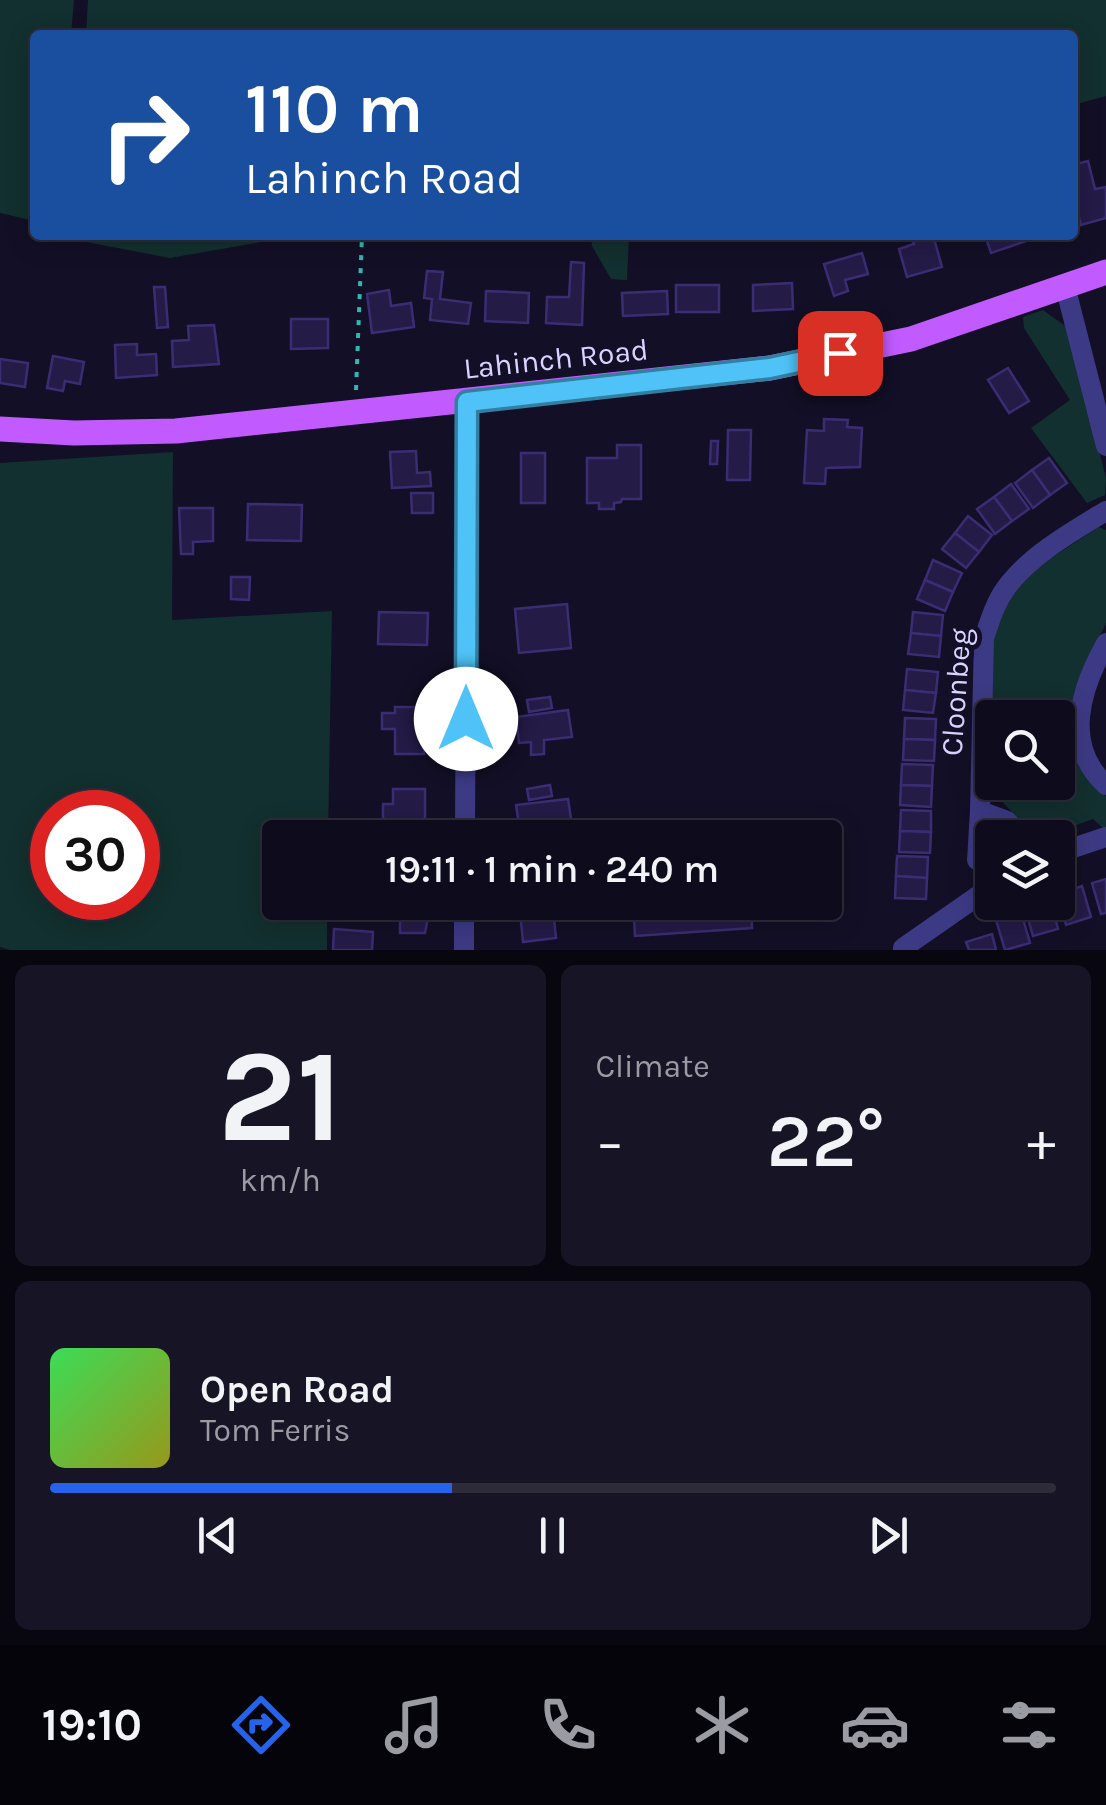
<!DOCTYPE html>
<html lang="en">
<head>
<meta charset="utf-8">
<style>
	:root { --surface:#0e0b1c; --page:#171425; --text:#f1f3f6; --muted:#9b9ba3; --line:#2e2b3b; --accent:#2563eb }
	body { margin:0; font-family:Karla,sans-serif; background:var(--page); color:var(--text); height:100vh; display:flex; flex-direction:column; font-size:38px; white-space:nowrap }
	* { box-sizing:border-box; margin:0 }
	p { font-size:32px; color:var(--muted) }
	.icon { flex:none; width:55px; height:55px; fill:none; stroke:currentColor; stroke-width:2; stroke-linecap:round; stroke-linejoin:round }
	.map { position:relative; height:950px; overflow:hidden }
	.panel { display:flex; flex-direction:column; gap:15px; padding:15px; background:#08060f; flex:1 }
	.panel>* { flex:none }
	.top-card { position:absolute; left:30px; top:30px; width:1048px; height:210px; border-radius:10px; box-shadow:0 5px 25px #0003,0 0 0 2px var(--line); background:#1a4fa0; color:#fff; overflow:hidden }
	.buttons { position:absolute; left:975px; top:700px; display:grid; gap:20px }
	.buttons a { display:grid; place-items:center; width:100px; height:100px; border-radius:10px; background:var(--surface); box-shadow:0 5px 25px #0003,0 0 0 2px var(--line); font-size:50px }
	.speed { position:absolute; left:30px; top:790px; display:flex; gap:20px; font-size:50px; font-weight:700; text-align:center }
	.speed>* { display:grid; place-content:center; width:130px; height:130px; border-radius:50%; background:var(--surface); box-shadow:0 5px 25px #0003,0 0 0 2px var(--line); line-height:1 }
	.speed .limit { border:15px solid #d22; background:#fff; color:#111 }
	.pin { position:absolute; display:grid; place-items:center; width:85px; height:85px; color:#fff; margin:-42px; border-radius:20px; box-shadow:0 5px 15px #0006 }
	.me { position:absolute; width:110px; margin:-55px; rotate:0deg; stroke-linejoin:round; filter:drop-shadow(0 0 8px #0008) }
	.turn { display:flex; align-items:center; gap:35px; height:210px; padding:0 50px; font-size:45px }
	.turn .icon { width:130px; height:130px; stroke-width:2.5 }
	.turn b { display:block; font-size:70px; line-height:85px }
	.big { font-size:75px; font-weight:600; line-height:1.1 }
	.panel .tile { flex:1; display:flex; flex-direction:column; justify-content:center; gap:15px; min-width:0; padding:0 35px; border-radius:15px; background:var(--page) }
	.panel .dial { align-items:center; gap:0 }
	.dial b { font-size:130px; line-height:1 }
	.song { display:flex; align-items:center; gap:30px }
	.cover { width:120px; height:120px; border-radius:15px; background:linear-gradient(135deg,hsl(130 70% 55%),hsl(60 70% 35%)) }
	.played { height:10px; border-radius:5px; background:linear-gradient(90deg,var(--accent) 40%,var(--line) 40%) }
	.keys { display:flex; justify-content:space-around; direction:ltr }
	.heat { display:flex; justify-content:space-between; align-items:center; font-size:55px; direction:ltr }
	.panel .tiles { flex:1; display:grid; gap:15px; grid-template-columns:1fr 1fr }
	.tile:last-child { grid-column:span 2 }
	.trip { position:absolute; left:262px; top:820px; width:580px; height:100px; border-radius:10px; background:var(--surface); box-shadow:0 5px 25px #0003,0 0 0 2px var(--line); font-weight:600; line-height:100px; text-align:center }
	.dock { display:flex; height:160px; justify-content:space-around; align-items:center; background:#06040b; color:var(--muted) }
	.dock .icon { width:70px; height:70px }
	.dock .active { color:var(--accent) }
	.dock b { font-size:45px; color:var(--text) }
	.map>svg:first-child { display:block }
	.green { fill:#12302f; fill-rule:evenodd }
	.building { fill:#241b47; stroke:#3b2d73; stroke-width:2.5 }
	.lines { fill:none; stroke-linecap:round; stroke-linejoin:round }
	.path { stroke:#2fb8b0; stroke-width:4; stroke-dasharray:5 8; stroke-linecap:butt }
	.minor { stroke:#3d3a85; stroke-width:20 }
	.major { stroke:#c25bff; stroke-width:25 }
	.route-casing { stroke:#337fa1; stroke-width:25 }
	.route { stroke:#4fc3f7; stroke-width:18 }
	.labels { text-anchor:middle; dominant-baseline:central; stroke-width:10; stroke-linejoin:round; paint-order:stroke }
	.street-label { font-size:30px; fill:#d9d4ff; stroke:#130f26 }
</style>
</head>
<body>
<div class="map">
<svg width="1106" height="950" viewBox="0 0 1106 950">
	<rect width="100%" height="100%" fill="#130f26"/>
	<g class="green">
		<path d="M0,0H74L71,35H35V221L0,213Z"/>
		<path d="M88,0H1106V96L1073,105L1072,35H86Z"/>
		<path d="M71,235H301L170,258L70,239Z"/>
		<path d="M591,235H629L627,280L611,279L592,246Z"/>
		<path d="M1043,310L1068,328L1106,478L1105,495L1087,503L1031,428L1070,400L1024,328L1023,317Z"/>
		<path d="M173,452L172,620L332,611L328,837L280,838V902L327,903V950H10L0,947V463ZM52,812H138V898H52Z"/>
		<path d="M1099,527L1106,530C1106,553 1106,603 1106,623C1103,632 1095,641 1091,650C1066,707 1055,752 1106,796V827L1103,828L1093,819L1068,828L1074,839L1058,845V838L1036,837L992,791L988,782L991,646L1009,596L1025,575ZM992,718H1058V782H992Z"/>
	</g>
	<g class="building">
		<path d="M1088,161L1095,189L1106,187V218L1081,225L1072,192V165Z"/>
		<path d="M911,235H933L942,267L907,277L899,249L914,244Z"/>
		<path d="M985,235H1037L1038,237L991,253Z"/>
		<path d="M862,253L868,274L845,280L848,291L834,296L824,264Z"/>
		<path d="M571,262L584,263L582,325L546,323L547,297H569Z"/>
		<path d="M427,271L443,272L440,299L471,303L468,324L430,320L432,299L424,298Z"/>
		<path d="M792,283L793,309L753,311V285Z"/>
		<rect x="676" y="285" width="43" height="27"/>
		<path d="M154,287H165L168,327L157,328Z"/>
		<path d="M389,290L391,306L411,303L414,327L372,333L367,294Z"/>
		<path d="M486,291L529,293L528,323L485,321Z"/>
		<path d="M667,291L668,314L623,316L622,293Z"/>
		<path d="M291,319H328V348L291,349Z"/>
		<path d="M214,325L219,364L173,367L172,341L189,340L188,326Z"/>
		<path d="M137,344V355L156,354L157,375L116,378L115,345Z"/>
		<path d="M53,356L84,362L80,384L65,381L63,391L47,388Z"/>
		<path d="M0,359L28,363L25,387L0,383Z"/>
		<path d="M1008,368L1029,401L1009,413L988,380Z"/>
		<path d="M824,419L848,420L847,427L862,428L860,467L826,468L825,484L804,483L807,430L824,431Z"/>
		<path d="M728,430H751L750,480H727Z"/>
		<path d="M711,441H718L717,464H710Z"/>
		<path d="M617,445H641V499H622L621,502L614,503V509H599V503H587V458H617Z"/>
		<path d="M416,451L417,473L430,472L431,486L392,488L390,452Z"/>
		<rect x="521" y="453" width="24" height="50"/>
		<path d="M1049,458L1067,483L1050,495L1032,470Z"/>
		<path d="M1032,470L1050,495L1033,508L1015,483Z"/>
		<path d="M1011,484L1029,509L1012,521L994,497Z"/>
		<path d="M411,493H433V513H412Z"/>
		<path d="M994,497L1012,521L995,534L977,509Z"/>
		<path d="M248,504L302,505L301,541L247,540Z"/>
		<path d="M179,508H213V541L193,542V554H181Z"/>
		<path d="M968,516L992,535L979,552L955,533Z"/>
		<path d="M955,533L979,552L966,568L942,549Z"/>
		<path d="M933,560L962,573L953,592L925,580Z"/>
		<path d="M231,577H250L249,600L231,599Z"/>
		<path d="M925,580L953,592L945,611L917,599Z"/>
		<path d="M567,604L571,648L519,653L515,609Z"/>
		<path d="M379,612L428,613L427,645L378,644Z"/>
		<path d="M913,612L943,615L941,636L911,633Z"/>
		<path d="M911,633L941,636L939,657L908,654Z"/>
		<path d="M907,669L938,672L936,693L905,690Z"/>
		<path d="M905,690L936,693L933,713L903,710Z"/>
		<path d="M550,697L552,708L529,712L527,700Z"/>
		<path d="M395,707H424V754H395V729H382V713H395Z"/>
		<path d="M568,710L572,737L544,740V754L531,755V742L519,743L516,717Z"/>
		<path d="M905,718L936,719L935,740L904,739Z"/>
		<path d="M904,739L935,740L934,761L903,760Z"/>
		<path d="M902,764L933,765L932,786L901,785Z"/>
		<path d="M550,785L552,796L529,800L527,789Z"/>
		<path d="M901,785L932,786L931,807L900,805Z"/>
		<path d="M393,789H425V838H393V829L383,830V804H393Z"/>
		<path d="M568,799L572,825L544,829V838H531V830L520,832L516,805Z"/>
		<path d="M901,810L931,811V832L900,831Z"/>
		<path d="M900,831L931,832L930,853L899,852Z"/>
		<path d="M897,856L928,857L927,878L896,876Z"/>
		<path d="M896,876L927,878L926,899L895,898Z"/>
		<path d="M1106,879V913L1101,914L1092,883Z"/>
		<path d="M1082,886L1091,917L1066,925L1058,894Z"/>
		<path d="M387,902H425V907L430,908L425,933H400V914H387Z"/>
		<path d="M519,902H570L572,916L554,918L556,938L523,942Z"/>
		<path d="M633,902H664L666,917L751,905L752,928L635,936Z"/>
		<path d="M1033,902H1051L1058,929L1033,936L1024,905Z"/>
		<path d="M1021,912L1030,943L1005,950L996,920Z"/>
		<path d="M334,929L373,932L372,950H333Z"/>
		<path d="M992,934L996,950H969L966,942Z"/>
	</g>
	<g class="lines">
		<path class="path" d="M356,390L362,235"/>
		<g class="minor">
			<path d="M1065,286L1106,446"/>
			<path d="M1106,643C1081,688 1062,745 1106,785"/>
			<path d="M465,838L467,402"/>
			<path d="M1023,838L1007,821L980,811L984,638C990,621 995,603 1006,588C1029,556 1073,531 1106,511"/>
			<path d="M1058,853L1106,837"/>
			<path d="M977,860L980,811"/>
			<path d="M903,948L992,886"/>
			<path d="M464,950V902"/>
		</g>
		<path class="major" d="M0,429L74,433L176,431L770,368L911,339L1106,272"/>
	</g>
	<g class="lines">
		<g class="route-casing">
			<path id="route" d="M466,719L467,402L770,368L840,353"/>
		</g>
		<use href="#route" class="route"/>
	</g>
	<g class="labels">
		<g class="street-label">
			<text transform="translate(556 359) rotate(-6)">Lahinch Road</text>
			<text transform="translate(956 692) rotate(-86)">Cloonbeg</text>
		</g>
	</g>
</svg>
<div class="buttons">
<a><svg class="icon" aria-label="search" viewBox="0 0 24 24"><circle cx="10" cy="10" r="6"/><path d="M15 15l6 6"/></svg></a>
<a><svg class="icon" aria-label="layers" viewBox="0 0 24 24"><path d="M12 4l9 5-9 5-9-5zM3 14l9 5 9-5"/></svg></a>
</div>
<div class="speed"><div class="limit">30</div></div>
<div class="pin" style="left:840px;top:353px;background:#d93025"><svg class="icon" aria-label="arrive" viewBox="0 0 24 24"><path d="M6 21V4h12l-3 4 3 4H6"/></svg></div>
<svg class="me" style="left:466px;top:719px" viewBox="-20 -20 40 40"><circle r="19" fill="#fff"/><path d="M0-13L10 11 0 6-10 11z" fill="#4fc3f7"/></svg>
<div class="trip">19:11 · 1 min · 240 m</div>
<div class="top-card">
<div class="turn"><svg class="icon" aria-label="right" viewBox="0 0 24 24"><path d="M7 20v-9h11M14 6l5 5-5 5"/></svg><div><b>110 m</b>Lahinch Road</div></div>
</div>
</div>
<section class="panel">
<div class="tiles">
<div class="tile dial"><b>21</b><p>km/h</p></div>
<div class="tile"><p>Climate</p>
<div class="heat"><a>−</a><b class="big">22°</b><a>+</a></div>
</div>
<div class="tile">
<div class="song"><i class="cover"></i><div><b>Open Road</b><p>Tom Ferris</p></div></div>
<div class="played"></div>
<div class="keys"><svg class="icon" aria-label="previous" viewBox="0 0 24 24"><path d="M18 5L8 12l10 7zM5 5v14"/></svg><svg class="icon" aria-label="pause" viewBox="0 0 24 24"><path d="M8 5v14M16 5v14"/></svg><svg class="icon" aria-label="next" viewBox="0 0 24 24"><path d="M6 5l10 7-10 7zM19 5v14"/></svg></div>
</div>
</div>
</section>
<nav class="dock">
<b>19:10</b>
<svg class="icon active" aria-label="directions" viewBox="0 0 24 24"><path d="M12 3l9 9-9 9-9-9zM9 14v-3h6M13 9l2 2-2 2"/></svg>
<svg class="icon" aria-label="music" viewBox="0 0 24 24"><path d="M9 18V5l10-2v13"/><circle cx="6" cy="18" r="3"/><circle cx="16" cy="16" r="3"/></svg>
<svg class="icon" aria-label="phone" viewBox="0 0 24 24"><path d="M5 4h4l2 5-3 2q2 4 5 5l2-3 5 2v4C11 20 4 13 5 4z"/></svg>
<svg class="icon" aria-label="climate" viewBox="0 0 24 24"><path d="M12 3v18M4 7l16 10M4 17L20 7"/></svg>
<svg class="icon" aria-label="car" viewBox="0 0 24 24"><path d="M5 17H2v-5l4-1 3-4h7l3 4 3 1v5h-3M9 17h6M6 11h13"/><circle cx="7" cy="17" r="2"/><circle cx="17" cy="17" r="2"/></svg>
<svg class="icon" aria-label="filters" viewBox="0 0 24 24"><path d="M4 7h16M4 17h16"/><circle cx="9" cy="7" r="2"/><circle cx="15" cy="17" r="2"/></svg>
</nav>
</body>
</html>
